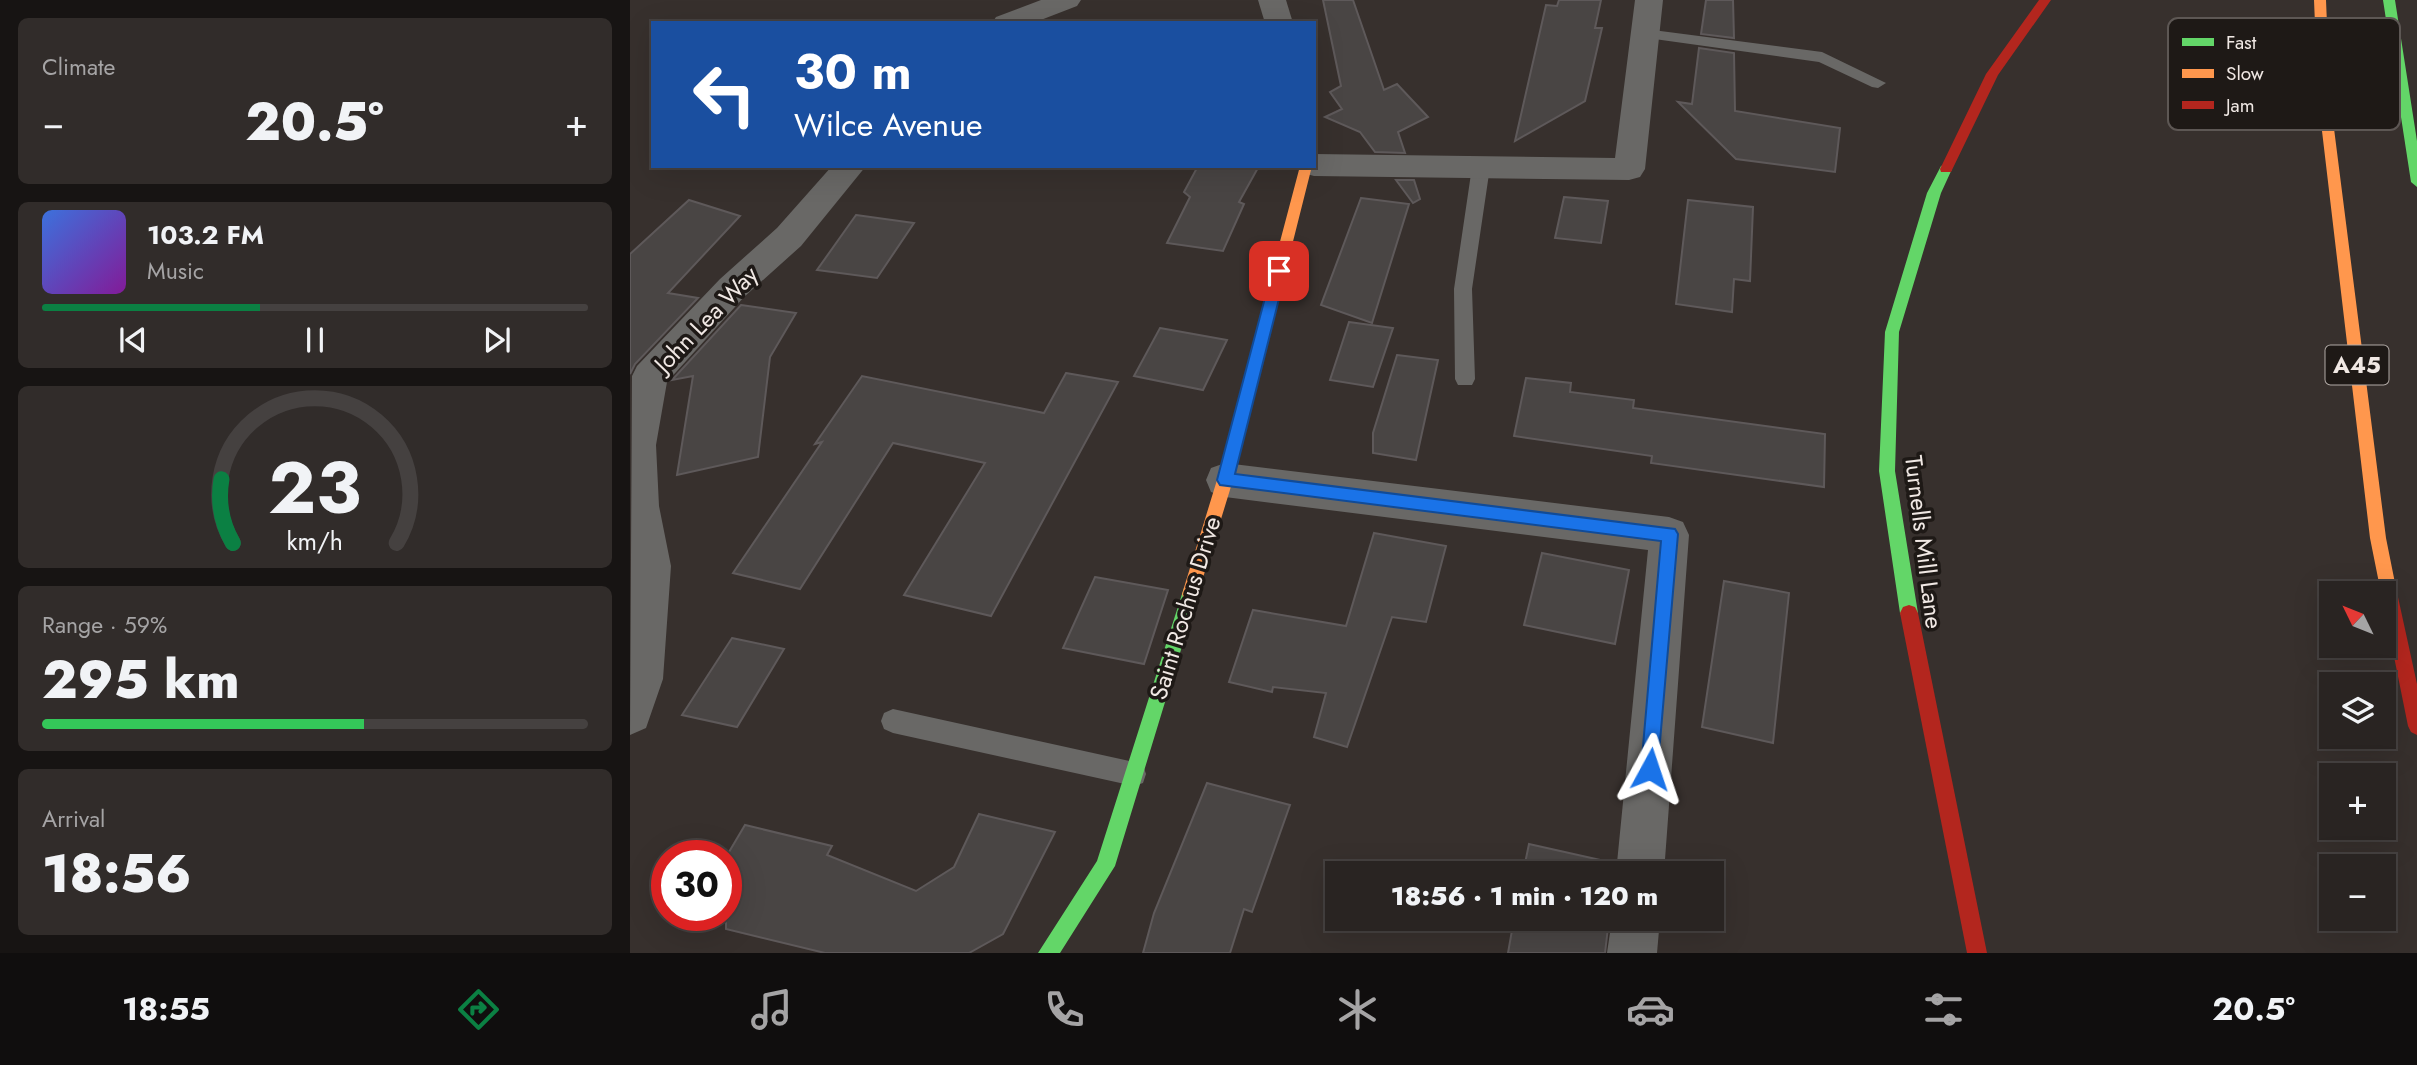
<!DOCTYPE html>
<html lang="en">
<head>
<meta charset="utf-8">
<style>
	:root { --surface:#292422; --page:#312c2a; --text:#f1f3f6; --muted:#a5a4a5; --line:#454140; --accent:#0b8043 }
	body { margin:0; font-family:Jost,sans-serif; background:var(--page); color:var(--text); height:100vh; display:flex; flex-direction:column; font-size:26px; white-space:nowrap }
	* { box-sizing:border-box; margin:0 }
	p { font-size:23px; color:var(--muted) }
	.icon { flex:none; width:38px; height:38px; fill:none; stroke:currentColor; stroke-width:2; stroke-linecap:round; stroke-linejoin:round }
	.map { position:relative; flex:1; overflow:hidden }
	.drawer { display:flex; flex-direction:column; gap:18px; padding:18px; background:#171413; width:630px }
	.drawer>* { flex:none }
	.guide { position:absolute; left:21px; top:21px; width:665px; height:147px; border-radius:0px; box-shadow:0 7px 28px #0002,0 0 0 2px var(--line); background:#1a4fa0; color:#fff; overflow:hidden }
	.needle { width:46px; rotate:313deg }
	.fabs { position:absolute; left:1689px; top:581px; display:grid; gap:14px }
	.fabs a { display:grid; place-items:center; width:77px; height:77px; border-radius:0px; background:var(--surface); box-shadow:0 7px 28px #0002,0 0 0 2px var(--line); font-size:35px }
	.speed { position:absolute; left:21px; top:840px; display:flex; gap:14px; font-size:35px; font-weight:700; text-align:center }
	.speed>* { display:grid; place-content:center; width:91px; height:91px; border-radius:50%; background:var(--surface); box-shadow:0 7px 28px #0002,0 0 0 2px var(--line); line-height:1 }
	.speed .limit { border:10px solid #d22; background:#fff; color:#111 }
	.pin { position:absolute; display:grid; place-items:center; width:60px; height:60px; color:#fff; margin:-30px; border-radius:14px; box-shadow:0 4px 10px #0006 }
	.me { position:absolute; width:77px; margin:-38px; rotate:5deg; stroke-linejoin:round; filter:drop-shadow(0 0 5px #0008) }
	.turn { display:flex; align-items:center; gap:24px; height:147px; padding:0 28px; font-size:32px }
	.turn .icon { width:91px; height:91px; stroke-width:2.5 }
	.turn b { display:block; font-size:49px; line-height:60px }
	.big { font-size:52px; font-weight:800; line-height:1.1 }
	.drawer .card { flex:1; display:flex; flex-direction:column; justify-content:center; gap:10px; min-width:0; padding:0 24px; border-radius:10px; background:var(--page) }
	.drawer .dial { align-items:center; gap:0 }
	.dial svg { height:182px; overflow:visible; fill:none; stroke:var(--line); stroke-width:7; stroke-linecap:round; text-anchor:middle }
	.dial text { fill:var(--text); stroke:none }
	.song { display:flex; align-items:center; gap:21px }
	.cover { width:84px; height:84px; border-radius:10px; background:linear-gradient(135deg,hsl(220 70% 55%),hsl(290 70% 35%)) }
	.played { height:7px; border-radius:4px; background:linear-gradient(90deg,var(--accent) 40%,var(--line) 40%) }
	.keys { display:flex; justify-content:space-around; direction:ltr }
	.heat { display:flex; justify-content:space-between; align-items:center; font-size:38px; direction:ltr }
	.charge { height:10px; border-radius:5px; background:linear-gradient(90deg,#34c759 59%,var(--line) 0) }
	.trip { position:absolute; left:695px; top:861px; width:399px; height:70px; border-radius:0px; background:var(--surface); box-shadow:0 7px 28px #0002,0 0 0 2px var(--line); font-weight:800; line-height:70px; text-align:center }
	.dock { display:flex; height:112px; justify-content:space-around; align-items:center; background:#100e0e; color:var(--muted) }
	.dock .icon { width:49px; height:49px }
	.dock .selected { color:var(--accent) }
	.dock b { font-size:32px; color:var(--text) }
	main { display:flex; flex:1; min-height:0 }
	.map>svg:first-child { display:block }
	.building { fill:#494544; stroke:#5e595a; stroke-width:2 }
	.lines { fill:none; stroke-linecap:round; stroke-linejoin:round }
	.lane { fill:#696866; fill-rule:evenodd }
	.street { fill:#696866; fill-rule:evenodd }
	.fast { fill:#63d668; fill-rule:evenodd }
	.slow { fill:#ff974d; fill-rule:evenodd }
	.jam { fill:#b3261e; fill-rule:evenodd }
	.route { fill:#1a73e8; stroke:#114b97; stroke-width:2 }
	.labels { text-anchor:middle; dominant-baseline:central; stroke-width:7; stroke-linejoin:round; paint-order:stroke }
	.shield { fill:#1e1916; stroke:#b1aaa6; stroke-width:2 }
	.shield-label { font-size:23px; font-weight:bold; fill:#f0e8e4 }
	.street-label { font-size:24px; fill:#f0e8e4; stroke:#1e1916 }
	.key { fill:#1e1916; stroke:#5d5754; stroke-width:2 }
	.key-label { font-size:19px; fill:#f0e8e4 }
</style>
</head>
<body>
<main>
<section class="drawer">
<div class="card"><p>Climate</p>
<div class="heat"><a>−</a><b class="big">20.5°</b><a>+</a></div>
</div>
<div class="card">
<div class="song"><i class="cover"></i><div><b>103.2 FM</b><p>Music</p></div></div>
<div class="played"></div>
<div class="keys"><svg class="icon" aria-label="previous" viewBox="0 0 24 24"><path d="M18 5L8 12l10 7zM5 5v14"/></svg><svg class="icon" aria-label="pause" viewBox="0 0 24 24"><path d="M8 5v14M16 5v14"/></svg><svg class="icon" aria-label="next" viewBox="0 0 24 24"><path d="M6 5l10 7-10 7zM19 5v14"/></svg></div>
</div>
<div class="card dial"><svg viewBox="0 0 100 80">
<path d="M14 69A42 42 0 1 1 86 69"/>
<path d="M14 69A42 42 0 0 1 9 41" stroke="#0b8043"/>
<text x="50" y="56" font-size="32" font-weight="700">23</text>
<text x="50" y="72" font-size="11">km/h</text>
</svg></div>
<div class="card"><p>Range · 59%</p><b class="big">295 km</b><div class="charge"></div></div>
<div class="card"><p>Arrival</p><b class="big">18:56</b></div>
</section>
<div class="map">
<svg width="1787" height="953" viewBox="0 0 1787 953">
	<rect width="100%" height="100%" fill="#37302d"/>
	<g class="building">
		<path d="M693,0H723L754,90L767,84L798,117L768,132L775,153L745,152L730,132L695,117L712,109L700,92L711,86Z"/>
		<path d="M929,0H971L965,28H972L955,101L885,141L916,5L927,6Z"/>
		<path d="M1076,0H1103L1104,38L1071,34Z"/>
		<path d="M1069,48L1104,53L1105,111L1210,128L1205,172L1106,159L1048,102L1062,104Z"/>
		<path d="M568,166H629L609,202L614,204L593,251L537,243L560,197L554,192Z"/>
		<path d="M766,180H784L790,199L783,203Z"/>
		<path d="M934,197L978,201L971,243L925,238Z"/>
		<path d="M731,198L779,204L742,323L691,305Z"/>
		<path d="M59,200L110,216L38,293L68,298L5,364L0,374V254Z"/>
		<path d="M1058,200L1123,207L1120,281L1104,279L1102,312L1046,304Z"/>
		<path d="M226,215L284,223L247,278L187,270Z"/>
		<path d="M111,305L166,313L140,357L128,457L47,475L63,376L42,380Z"/>
		<path d="M719,322L763,328L743,387L700,380Z"/>
		<path d="M530,328L597,340L573,390L504,376Z"/>
		<path d="M767,355L808,360L786,460L743,453V433Z"/>
		<path d="M436,373L488,382L361,616L274,595L355,463L263,443L170,589L103,573L192,442L185,444L232,376L414,413Z"/>
		<path d="M896,378L941,383L940,392L1004,400L1003,408L1195,434L1194,487L1021,463L1022,456L884,436Z"/>
		<path d="M744,533L816,546L796,622L762,617L717,747L684,737L696,693L643,687L642,692L599,682L623,610L716,626Z"/>
		<path d="M912,553L999,570L985,644L894,625Z"/>
		<path d="M465,577L538,590L514,664L433,648Z"/>
		<path d="M1094,581L1159,593L1143,743L1072,727Z"/>
		<path d="M102,638L154,649L107,727L52,715Z"/>
		<path d="M577,783L660,805L622,912L614,909L600,953H513L524,913Z"/>
		<path d="M349,814L425,832L373,934L339,953H195L96,929V857L115,825L202,846L197,855L286,891L324,867Z"/>
		<path d="M899,844L984,863V873H893Z"/>
		<path d="M884,919H979L975,953H878Z"/>
	</g>
	<g class="lines">
		<g class="lane">
			<path d="M1015,29L1192,52L1256,83L1248,88L1242,87L1189,62L1010,37L1007,34Z"/>
			<path d="M851,161L860,167L842,289L845,379L842,385H828L825,379L824,289L842,167Z"/>
			<path d="M263,709L504,762L513,765L516,774L513,783L504,786L263,733L254,729L251,721L254,713Z"/>
		</g>
		<g class="street">
			<path d="M411,0H451L447,6L403,23H362L366,17Z"/>
			<path d="M628,0H656L663,23H635Z"/>
			<path d="M1005,0H1033L1015,169L1010,177L999,180L684,176L673,173L669,166H684V154L985,158Z"/>
			<path d="M202,166H236L171,246L114,297L37,382L26,445L29,506L41,566L33,679L16,728L0,735L2,376L7,366L90,279L147,228Z"/>
			<path d="M595,463L1039,517L1053,522L1059,535L1034,873H986L1018,550L595,497L581,492L576,480L581,468Z"/>
			<path d="M982,919H1030L1027,953H977Z"/>
		</g>
		<g class="fast">
			<path d="M1753,0H1765L1787,141V187L1781,182Z"/>
			<path d="M1316,164L1322,169L1311,193L1269,332L1265,471L1288,613L1285,619L1279,621L1273,619L1270,613L1249,471L1255,332L1297,193L1311,166Z"/>
			<path d="M560,586L566,588L568,594L485,866L430,953H408L467,861L552,594L554,588Z"/>
		</g>
		<g class="slow">
			<path d="M1684,0H1696L1700,97L1756,538L1766,588L1764,593L1758,596L1752,593L1750,588L1740,538L1688,97Z"/>
			<path d="M670,166H682L603,480L568,594L566,600L560,602L554,600L552,594L587,480Z"/>
		</g>
		<g class="jam">
			<path d="M1409,0H1421L1368,75L1321,172H1311L1310,169L1356,74Z"/>
			<path d="M1758,580L1764,583L1766,588L1787,684V735L1781,732L1778,726L1754,607V593H1751L1752,583Z"/>
			<path d="M1279,605L1285,607L1288,613L1357,953H1337L1270,613L1273,607Z"/>
		</g>
	</g>
	<path class="route" d="M649,266L656,271L605,474L1045,529L1048,534L1027,776L1020,778L1013,776L1011,769L1031,541L590,485L587,480L642,271Z"/>
	<g class="labels">
		<rect class="shield" x="1695.5" y="345.5" width="63" height="39" rx="5"/>
		<g class="shield-label">
			<text x="1727" y="365">A45</text>
		</g>
		<g class="street-label">
			<text transform="translate(76 319) rotate(-46)">John Lea Way</text>
			<text transform="translate(1294 542) rotate(83)">Turnells Mill Lane</text>
			<text transform="translate(555 608) rotate(-73)">Saint Rochus Drive</text>
		</g>
	</g>
	<rect x="1538" y="18" width="232" height="112" rx="10" class="key"/>
	<rect x="1552" y="38" width="32" height="8" fill="#63d668"/>
	<rect x="1552" y="69" width="32" height="9" fill="#ff974d"/>
	<rect x="1552" y="101" width="32" height="8" fill="#b3261e"/>
	<g class="key-label">
		<text x="1596" y="49">Fast</text>
		<text x="1596" y="80">Slow</text>
		<text x="1596" y="112">Jam</text>
	</g>
</svg>
<div class="fabs">
<a><svg class="needle" viewBox="-14 -14 28 28"><path d="M0-13l5 13h-10z" fill="#e53935"/><path d="M0 13l5-13h-10z" fill="#a5a4a5"/></svg></a>
<a><svg class="icon" aria-label="layers" viewBox="0 0 24 24"><path d="M12 4l9 5-9 5-9-5zM3 14l9 5 9-5"/></svg></a>
<a>+</a>
<a>−</a>
</div>
<div class="speed"><div class="limit">30</div></div>
<div class="pin" style="left:649px;top:271px;background:#d93025"><svg class="icon" aria-label="arrive" viewBox="0 0 24 24"><path d="M6 21V4h12l-3 4 3 4H6"/></svg></div>
<svg class="me" style="left:1020px;top:769px" viewBox="-20 -20 40 40"><path d="M0-17L14 15 0 8-14 15z" fill="#1a73e8" stroke="#fff" stroke-width="4"/></svg>
<div class="trip">18:56 · 1 min · 120 m</div>
<div class="guide">
<div class="turn"><svg class="icon" aria-label="left" viewBox="0 0 24 24"><path d="M17 20v-9H6M10 6l-5 5 5 5"/></svg><div><b>30 m</b>Wilce Avenue</div></div>
</div>
</div>
</main>
<nav class="dock">
<b>18:55</b>
<svg class="icon selected" aria-label="directions" viewBox="0 0 24 24"><path d="M12 3l9 9-9 9-9-9zM9 14v-3h6M13 9l2 2-2 2"/></svg>
<svg class="icon" aria-label="music" viewBox="0 0 24 24"><path d="M9 18V5l10-2v13"/><circle cx="6" cy="18" r="3"/><circle cx="16" cy="16" r="3"/></svg>
<svg class="icon" aria-label="phone" viewBox="0 0 24 24"><path d="M5 4h4l2 5-3 2q2 4 5 5l2-3 5 2v4C11 20 4 13 5 4z"/></svg>
<svg class="icon" aria-label="climate" viewBox="0 0 24 24"><path d="M12 3v18M4 7l16 10M4 17L20 7"/></svg>
<svg class="icon" aria-label="car" viewBox="0 0 24 24"><path d="M5 17H2v-5l4-1 3-4h7l3 4 3 1v5h-3M9 17h6M6 11h13"/><circle cx="7" cy="17" r="2"/><circle cx="17" cy="17" r="2"/></svg>
<svg class="icon" aria-label="filters" viewBox="0 0 24 24"><path d="M4 7h16M4 17h16"/><circle cx="9" cy="7" r="2"/><circle cx="15" cy="17" r="2"/></svg>
<b>20.5°</b>
</nav>
</body>
</html>
